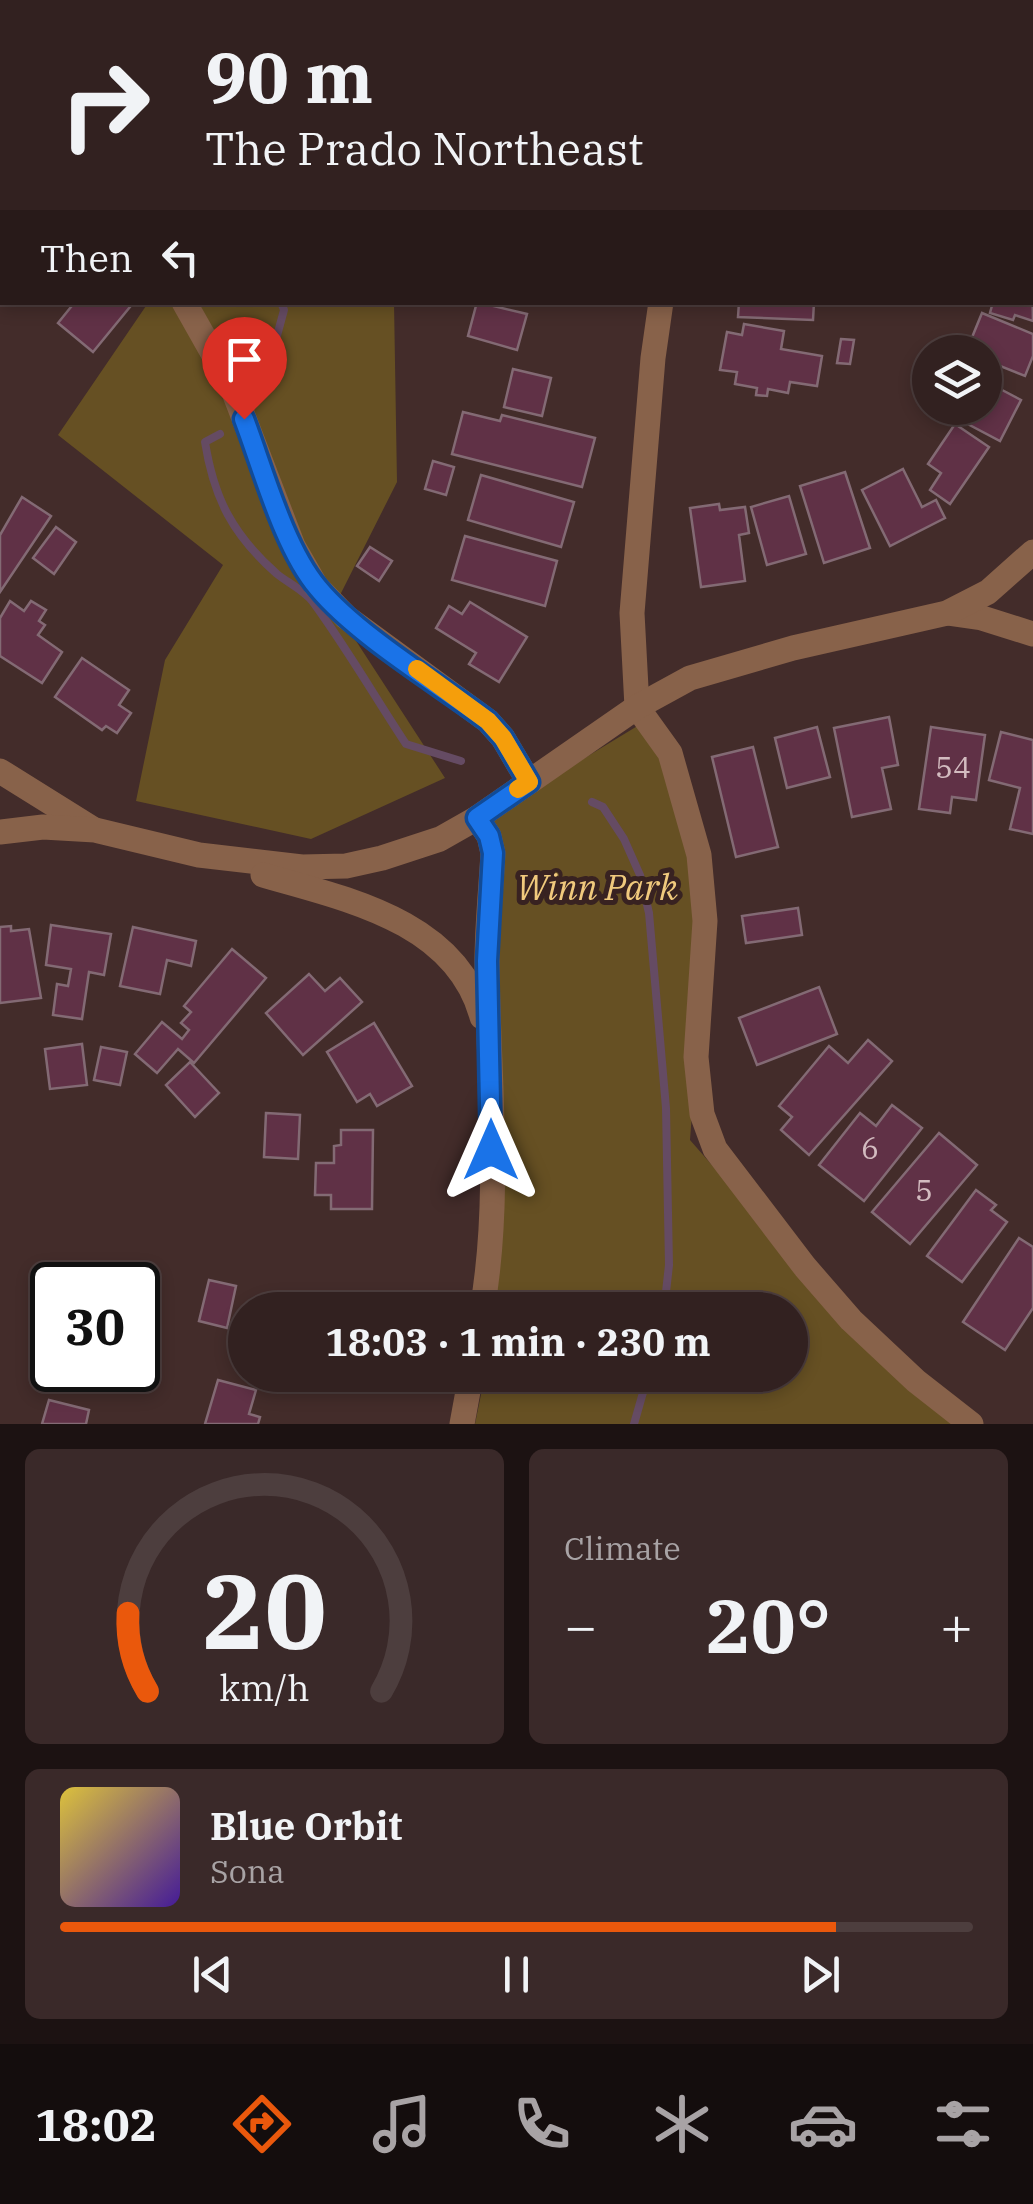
<!DOCTYPE html>
<html lang="en">
<head>
<meta charset="utf-8">
<style>
	:root { --surface:#322120; --page:#3a2929; --text:#f1f3f6; --muted:#a8a3a5; --line:#4d3e3e; --accent:#ea580c }
	body { margin:0; font-family:"IBM Plex Serif",serif; background:var(--page); color:var(--text); height:100vh; display:flex; flex-direction:column; font-size:38px; white-space:nowrap }
	* { box-sizing:border-box; margin:0 }
	p { font-size:32px; color:var(--muted) }
	.icon { flex:none; width:55px; height:55px; fill:none; stroke:currentColor; stroke-width:2; stroke-linecap:round; stroke-linejoin:round }
	.map { position:relative; height:1424px; overflow:hidden }
	.panel { display:flex; flex-direction:column; gap:25px; padding:25px; background:#1c1212; flex:1 }
	.panel>* { flex:none }
	.banner { position:absolute; left:0px; top:0px; width:1035px; height:305px; box-shadow:0 5px 15px #0003,0 0 0 2px var(--line); background:#322120; color:var(--text); overflow:hidden }
	.buttons { position:absolute; left:912px; top:335px; display:grid; gap:20px }
	.buttons a { display:grid; place-items:center; width:90px; height:90px; border-radius:50%; background:var(--surface); box-shadow:0 5px 15px #0003,0 0 0 2px var(--line); font-size:50px }
	.speed { position:absolute; left:30px; top:1262px; display:flex; gap:20px; font-size:50px; font-weight:700; text-align:center }
	.speed>* { display:grid; place-content:center; width:130px; height:130px; border-radius:50%; background:var(--surface); box-shadow:0 5px 15px #0003,0 0 0 2px var(--line); line-height:1 }
	.speed .limit { border:5px solid #111; border-radius:15px; background:#fff; color:#111 }
	.pin { position:absolute; display:grid; place-items:center; width:85px; height:85px; color:#fff; margin:-102px -42px; border-radius:50% 50% 50% 0; rotate:-45deg; box-shadow:0 0 10px #0007 }
	.pin .icon { rotate:45deg }
	.me { position:absolute; width:110px; margin:-55px; rotate:0deg; stroke-linejoin:round; filter:drop-shadow(0 0 8px #0008) }
	.turn { display:flex; align-items:center; gap:35px; height:210px; padding:0 40px; font-size:45px }
	.turn .icon { width:130px; height:130px; stroke-width:2.5 }
	.turn b { display:block; font-size:70px; line-height:85px }
	.then { display:flex; align-items:center; height:95px; padding:0 40px; background:#0003; gap:20px; font-size:38px }
	.big { font-size:75px; font-weight:700; line-height:1.1 }
	.panel .card { flex:1; display:flex; flex-direction:column; justify-content:center; gap:15px; min-width:0; padding:0 35px; border-radius:15px; background:var(--page) }
	.panel .dial { align-items:center; gap:0 }
	.dial svg { height:260px; overflow:visible; fill:none; stroke:var(--line); stroke-width:7; stroke-linecap:round; text-anchor:middle }
	.dial text { fill:var(--text); stroke:none }
	.song { display:flex; align-items:center; gap:30px }
	.cover { width:120px; height:120px; border-radius:15px; background:linear-gradient(135deg,hsl(50 70% 55%),hsl(260 70% 35%)) }
	.played { height:10px; border-radius:5px; background:linear-gradient(90deg,var(--accent) 85%,var(--line) 85%) }
	.keys { display:flex; justify-content:space-around; direction:ltr }
	.heat { display:flex; justify-content:space-between; align-items:center; font-size:55px; direction:ltr }
	.panel .tiles { flex:1; display:grid; gap:25px; grid-template-columns:1fr 1fr }
	.card:last-child { grid-column:span 2 }
	.trip { position:absolute; left:228px; top:1292px; width:580px; height:100px; border-radius:50px; background:var(--surface); box-shadow:0 5px 15px #0003,0 0 0 2px var(--line); font-weight:700; line-height:100px; text-align:center }
	.menu { display:flex; height:160px; justify-content:space-around; align-items:center; background:#140d0d; color:var(--muted) }
	.menu .icon { width:70px; height:70px }
	.menu .active { color:var(--accent) }
	.menu b { font-size:45px; color:var(--text) }
	.map>svg:first-child { display:block }
	.green { fill:#665023 }
	.lines { fill:none; stroke-linecap:round; stroke-linejoin:round }
	.stream { stroke:#654b63; stroke-width:8 }
	.building { fill:#603146; stroke:#836a74; stroke-width:2.5 }
	.street { stroke:#88624a; stroke-width:25 }
	.route-casing { stroke:#114b97; stroke-width:25 }
	.route { stroke:#1a73e8; stroke-width:18 }
	.slow { stroke:#f59e0b; stroke-width:18 }
	.labels { text-anchor:middle; dominant-baseline:central; stroke-width:10; stroke-linejoin:round; paint-order:stroke }
	.number-label { font-size:30px; fill:#d3bcc0 }
	.park-label { font-size:35px; font-style:italic; fill:#f0c97d; stroke:#382221 }
</style>
</head>
<body>
<div class="map">
<svg width="1033" height="1424" viewBox="0 0 1033 1424">
	<rect width="100%" height="100%" fill="#432c2a"/>
	<g class="green">
		<path d="M111,0H446L444,2Z"/>
		<path d="M148,303H394L397,482L334,607L445,778L311,839L136,801L165,660L223,565L58,435Z"/>
		<path d="M649,719L710,870L690,1140L848,1321L967,1424H475L485,1375H790V1310H487L484,819Z"/>
	</g>
	<g class="lines">
		<g class="stream">
			<path d="M289,0L290,2"/>
			<path d="M263,387L284,310L281,302"/>
			<path d="M220,434L205,442C214,499 233,535 277,574C288,583 304,590 313,602C346,647 375,697 406,744L461,761"/>
			<path d="M592,802L603,807L624,839L640,875L649,913L666,1108L669,1265L664,1310"/>
			<path d="M634,1424L648,1375"/>
		</g>
	</g>
	<g class="building">
		<path d="M596,0H696L596,2Z"/>
		<path d="M868,0H938L937,2Z"/>
		<path d="M0,207L2,208L0,277Z"/>
		<path d="M1032,276L1033,321L1015,315L1013,320L990,313L993,302H1032Z"/>
		<path d="M75,302H134L93,352L58,323Z"/>
		<path d="M477,302L527,314L517,350L468,336Z"/>
		<path d="M739,302H814L813,320L738,317Z"/>
		<path d="M982,313L1033,334V356L1025,376L985,360V352H966Z"/>
		<path d="M744,324L784,331L781,349L822,356L817,386L790,382L788,393L768,389L767,396L756,395L757,388L735,384L737,372L720,370L727,332L742,335Z"/>
		<path d="M841,339L854,340L850,364L837,363Z"/>
		<path d="M513,369L551,378L542,416L504,407Z"/>
		<path d="M985,381L1021,400L1000,441L945,412L947,408H985Z"/>
		<path d="M463,412L500,421L502,415L595,438L582,487L452,454Z"/>
		<path d="M955,424L989,447L950,504L930,490L941,473L928,464Z"/>
		<path d="M433,461L454,467L446,495L425,489Z"/>
		<path d="M903,469L922,507L936,500L945,518L890,546L862,490Z"/>
		<path d="M845,472L870,548L824,563L800,486Z"/>
		<path d="M481,475L574,502L561,547L468,520Z"/>
		<path d="M789,496L806,554L767,565L751,507Z"/>
		<path d="M22,497L51,516L0,592V535Z"/>
		<path d="M719,504L720,510L745,507L749,533L739,535L745,581L701,587L690,508Z"/>
		<path d="M56,527L76,542L54,574L33,558Z"/>
		<path d="M465,536L557,561L545,606L452,580Z"/>
		<path d="M370,547L392,561L379,581L357,566Z"/>
		<path d="M10,601L24,611L31,601L46,610L39,621L45,625L38,635L62,652L42,683L0,656V618Z"/>
		<path d="M470,602L527,637L499,682L469,664L476,653L436,628L449,606L462,614Z"/>
		<path d="M82,658L129,690L119,705L131,713L117,733L106,726L102,730L55,697Z"/>
		<path d="M889,717L898,765L882,768L891,809L852,817L834,728Z"/>
		<path d="M817,727L830,777L787,788L775,738Z"/>
		<path d="M931,727L985,735L976,800L952,797L950,813L919,809Z"/>
		<path d="M1001,732L1033,740V834L1010,829L1020,788L989,780Z"/>
		<path d="M753,747L778,847L736,857L712,757Z"/>
		<path d="M798,908L802,935L746,943L742,916Z"/>
		<path d="M51,925L111,934L104,975L89,972L82,1019L53,1015L57,984L68,986L71,969L46,965Z"/>
		<path d="M11,926V931L29,929L41,998L0,1003V927Z"/>
		<path d="M133,927L196,941L191,966L167,960L160,994L120,986Z"/>
		<path d="M232,949L266,978L194,1063L178,1049L157,1073L135,1054L162,1022L182,1039L189,1030L181,1023L191,1012L184,1006Z"/>
		<path d="M309,974L325,991L340,978L362,1002L303,1055L266,1013Z"/>
		<path d="M819,987L837,1034L757,1065L739,1018Z"/>
		<path d="M374,1023L412,1086L377,1106L370,1094L357,1102L327,1052Z"/>
		<path d="M868,1040L892,1061L809,1155L781,1130L792,1117L779,1106L829,1046L848,1063Z"/>
		<path d="M82,1044L87,1085L50,1089L45,1049Z"/>
		<path d="M101,1047L127,1052L120,1085L94,1080Z"/>
		<path d="M190,1062L219,1093L195,1117L166,1085Z"/>
		<path d="M892,1105L922,1128L864,1201L819,1165L860,1113L876,1126Z"/>
		<path d="M266,1113L300,1115L298,1159L264,1157Z"/>
		<path d="M341,1130H373L372,1209H331V1195H315L316,1163H334V1146L341,1145Z"/>
		<path d="M939,1133L977,1165L910,1244L872,1212Z"/>
		<path d="M976,1190L996,1205L991,1210L1007,1222L962,1282L927,1256Z"/>
		<path d="M1019,1238L1033,1247V1308L1005,1350L963,1322Z"/>
		<path d="M209,1280L236,1286L227,1328L199,1321Z"/>
		<path d="M290,1300L329,1310H287Z"/>
		<path d="M218,1380L256,1390L249,1414L260,1417L258,1424H205Z"/>
		<path d="M49,1400L89,1410L86,1424H42Z"/>
	</g>
	<g class="lines">
		<g class="street">
			<path d="M769,2L770,0"/>
			<path d="M0,126L2,127"/>
			<path d="M184,302L232,387L293,546L316,586L346,617L488,721L503,738L529,782"/>
			<path d="M661,302L653,358L632,613L637,707L670,753L699,855L705,921L696,1057L702,1114L715,1149L805,1267L851,1320L916,1381L971,1424"/>
			<path d="M947,613L982,618L1033,634"/>
			<path d="M0,771L93,829"/>
			<path d="M477,818L489,836L493,853C491,889 487,926 487,962C488,1077 502,1195 482,1310"/>
			<path d="M0,832L43,827L95,830L199,855L302,867L346,866L382,858L440,839L477,818L637,707L690,678L793,648L947,613L988,592L1033,552"/>
			<path d="M263,875C346,899 456,921 482,1017"/>
			<path d="M462,1424L471,1375"/>
		</g>
	</g>
	<g class="lines">
		<g class="route-casing">
			<path id="route" d="M244,419C263,469 284,548 318,588C357,635 437,683 488,721L503,738L529,782L477,818L489,836L493,853L487,961L491,1150"/>
		</g>
		<use href="#route" class="route"/>
		<path class="slow" d="M417,669L488,721L503,738L529,782L518,789"/>
	</g>
	<g class="labels">
		<g class="number-label">
			<text x="953" y="766">54</text>
			<text x="870" y="1147">6</text>
			<text x="924" y="1189">5</text>
		</g>
		<g class="park-label">
			<text x="597" y="887">Winn Park</text>
		</g>
	</g>
</svg>
<div class="buttons">
<a><svg class="icon" aria-label="layers" viewBox="0 0 24 24"><path d="M12 4l9 5-9 5-9-5zM3 14l9 5 9-5"/></svg></a>
</div>
<div class="speed"><div class="limit">30</div></div>
<div class="pin" style="left:244px;top:419px;background:#d93025"><svg class="icon" aria-label="arrive" viewBox="0 0 24 24"><path d="M6 21V4h12l-3 4 3 4H6"/></svg></div>
<svg class="me" style="left:491px;top:1150px" viewBox="-20 -20 40 40"><path d="M0-17L14 15 0 8-14 15z" fill="#1a73e8" stroke="#fff" stroke-width="4"/></svg>
<div class="trip">18:03 · 1 min · 230 m</div>
<div class="banner">
<div class="turn"><svg class="icon" aria-label="right" viewBox="0 0 24 24"><path d="M7 20v-9h11M14 6l5 5-5 5"/></svg><div><b>90 m</b>The Prado Northeast</div></div>
<div class="then">Then<svg class="icon" aria-label="left" viewBox="0 0 24 24"><path d="M17 20v-9H6M10 6l-5 5 5 5"/></svg></div>
</div>
</div>
<section class="panel">
<div class="tiles">
<div class="card dial"><svg viewBox="0 0 100 80">
<path d="M14 69A42 42 0 1 1 86 69"/>
<path d="M14 69A42 42 0 0 1 8 45" stroke="#ea580c"/>
<text x="50" y="56" font-size="32" font-weight="700">20</text>
<text x="50" y="72" font-size="11">km/h</text>
</svg></div>
<div class="card"><p>Climate</p>
<div class="heat"><a>−</a><b class="big">20°</b><a>+</a></div>
</div>
<div class="card">
<div class="song"><i class="cover"></i><div><b>Blue Orbit</b><p>Sona</p></div></div>
<div class="played"></div>
<div class="keys"><svg class="icon" aria-label="previous" viewBox="0 0 24 24"><path d="M18 5L8 12l10 7zM5 5v14"/></svg><svg class="icon" aria-label="pause" viewBox="0 0 24 24"><path d="M8 5v14M16 5v14"/></svg><svg class="icon" aria-label="next" viewBox="0 0 24 24"><path d="M6 5l10 7-10 7zM19 5v14"/></svg></div>
</div>
</div>
</section>
<nav class="menu">
<b>18:02</b>
<svg class="icon active" aria-label="directions" viewBox="0 0 24 24"><path d="M12 3l9 9-9 9-9-9zM9 14v-3h6M13 9l2 2-2 2"/></svg>
<svg class="icon" aria-label="music" viewBox="0 0 24 24"><path d="M9 18V5l10-2v13"/><circle cx="6" cy="18" r="3"/><circle cx="16" cy="16" r="3"/></svg>
<svg class="icon" aria-label="phone" viewBox="0 0 24 24"><path d="M5 4h4l2 5-3 2q2 4 5 5l2-3 5 2v4C11 20 4 13 5 4z"/></svg>
<svg class="icon" aria-label="climate" viewBox="0 0 24 24"><path d="M12 3v18M4 7l16 10M4 17L20 7"/></svg>
<svg class="icon" aria-label="car" viewBox="0 0 24 24"><path d="M5 17H2v-5l4-1 3-4h7l3 4 3 1v5h-3M9 17h6M6 11h13"/><circle cx="7" cy="17" r="2"/><circle cx="17" cy="17" r="2"/></svg>
<svg class="icon" aria-label="filters" viewBox="0 0 24 24"><path d="M4 7h16M4 17h16"/><circle cx="9" cy="7" r="2"/><circle cx="15" cy="17" r="2"/></svg>
</nav>
</body>
</html>
